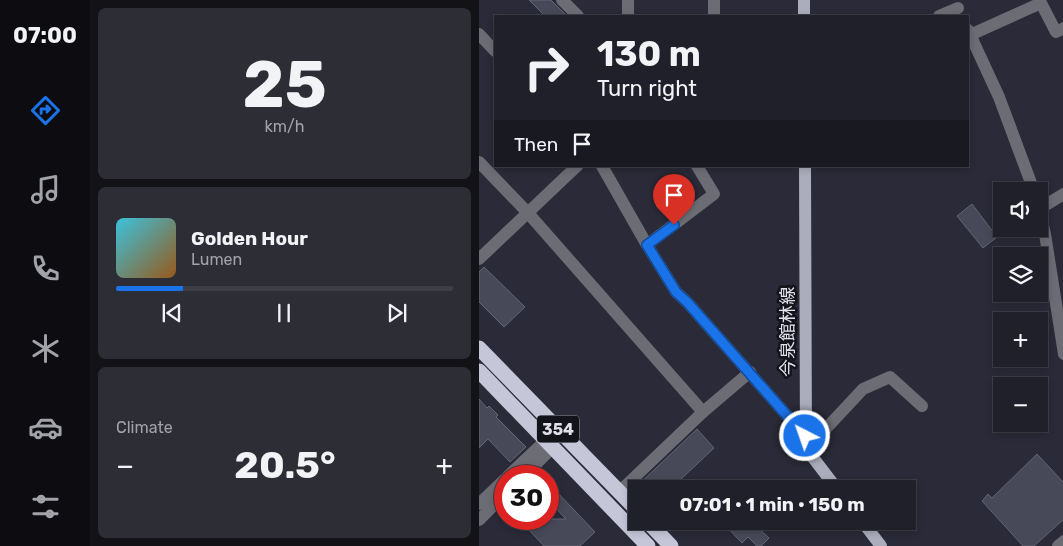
<!DOCTYPE html>
<html lang="en">
<head>
<meta charset="utf-8">
<style>
	:root { --surface:#20202a; --page:#2d2d36; --text:#f1f3f6; --muted:#a2a3a8; --line:#3d3e47; --accent:#1a73e8 }
	body { margin:0; font-family:Rubik,"Noto Sans JP",sans-serif; background:var(--page); color:var(--text); height:100vh; display:flex; flex-direction:column; font-size:19px; white-space:nowrap }
	* { box-sizing:border-box; margin:0 }
	p { font-size:16px; color:var(--muted) }
	.icon { flex:none; width:28px; height:28px; fill:none; stroke:currentColor; stroke-width:2; stroke-linecap:round; stroke-linejoin:round }
	.map { position:relative; flex:1; overflow:hidden }
	.details { display:flex; flex-direction:column; gap:8px; padding:8px; background:#121217; width:389px }
	.details>* { flex:none }
	.guide { position:absolute; left:15px; top:15px; width:475px; height:152px; border-radius:0px; box-shadow:0 2px 8px #0003,0 0 0 1px var(--line); background:#20202a; color:var(--text); overflow:hidden }
	.tools { position:absolute; left:514px; top:182px; display:grid; gap:10px }
	.tools a { display:grid; place-items:center; width:55px; height:55px; border-radius:0px; background:var(--surface); box-shadow:0 2px 8px #0003,0 0 0 1px var(--line); font-size:25px }
	.speed { position:absolute; left:15px; top:465px; display:flex; gap:10px; font-size:25px; font-weight:700; text-align:center }
	.speed>* { display:grid; place-content:center; width:65px; height:65px; border-radius:50%; background:var(--surface); box-shadow:0 2px 8px #0003,0 0 0 1px var(--line); line-height:1 }
	.speed .limit { border:8px solid #d22; background:#fff; color:#111 }
	.pin { position:absolute; display:grid; place-items:center; width:42px; height:42px; color:#fff; margin:-51px -21px; border-radius:50% 50% 50% 0; rotate:-45deg; box-shadow:0 0 5px #0007 }
	.pin .icon { rotate:45deg }
	.me { position:absolute; width:55px; margin:-28px; rotate:319deg; stroke-linejoin:round; filter:drop-shadow(0 0 4px #0008) }
	.turn { display:flex; align-items:center; gap:18px; height:105px; padding:0 20px; font-size:22px }
	.turn .icon { width:65px; height:65px; stroke-width:2.5 }
	.turn b { display:block; font-size:35px; line-height:42px }
	.then { display:flex; align-items:center; height:48px; padding:0 20px; background:#0003; gap:10px; font-size:19px }
	.big { font-size:38px; font-weight:700; line-height:1.1 }
	.details .tile { flex:1; display:flex; flex-direction:column; justify-content:center; gap:8px; min-width:0; padding:0 18px; border-radius:8px; background:var(--page) }
	.details .dial { align-items:center; gap:0 }
	.dial b { font-size:65px; line-height:1 }
	.song { display:flex; align-items:center; gap:15px }
	.cover { width:60px; height:60px; border-radius:8px; background:linear-gradient(135deg,hsl(190 70% 55%),hsl(30 70% 35%)) }
	.played { height:5px; border-radius:2px; background:linear-gradient(90deg,var(--accent) 20%,var(--line) 20%) }
	.keys { display:flex; justify-content:space-around; direction:ltr }
	.heat { display:flex; justify-content:space-between; align-items:center; font-size:28px; direction:ltr }
	.trip { position:absolute; left:149px; top:480px; width:288px; height:50px; border-radius:0px; background:var(--surface); box-shadow:0 2px 8px #0003,0 0 0 1px var(--line); font-weight:700; line-height:50px; text-align:center }
	main { display:flex; flex:1; min-height:0 }
	.dock { display:flex; flex-direction:column; width:90px; justify-content:space-around; align-items:center; background:#0d0d11; color:var(--muted) }
	.dock .icon { width:35px; height:35px }
	.dock .selected { color:var(--accent) }
	.dock b { font-size:22px; color:var(--text) }
	.map>svg:first-child { display:block }
	.building { fill:#484958; stroke:#636474 }
	.lines { fill:none; stroke-linecap:round; stroke-linejoin:round }
	.minor { stroke:#6c6d74; stroke-width:12 }
	.major { stroke:#acadbc; stroke-width:12 }
	.highway { stroke:#c5c6d8; stroke-width:15 }
	.route-casing { stroke:#114b97; stroke-width:12 }
	.route { stroke:#1a73e8; stroke-width:9 }
	.labels { text-anchor:middle; dominant-baseline:central; stroke-width:5; stroke-linejoin:round; paint-order:stroke }
	.shield { fill:#13141a; stroke:#a2a3ab; stroke-width:1 }
	.shield-label { font-size:16px; font-weight:bold; fill:#dfe0e9 }
	.street-label { font-size:18px; fill:#dfe0e9; stroke:#13141a }
</style>
</head>
<body>
<main>
<nav class="dock">
<b>07:00</b>
<svg class="icon selected" aria-label="directions" viewBox="0 0 24 24"><path d="M12 3l9 9-9 9-9-9zM9 14v-3h6M13 9l2 2-2 2"/></svg>
<svg class="icon" aria-label="music" viewBox="0 0 24 24"><path d="M9 18V5l10-2v13"/><circle cx="6" cy="18" r="3"/><circle cx="16" cy="16" r="3"/></svg>
<svg class="icon" aria-label="phone" viewBox="0 0 24 24"><path d="M5 4h4l2 5-3 2q2 4 5 5l2-3 5 2v4C11 20 4 13 5 4z"/></svg>
<svg class="icon" aria-label="climate" viewBox="0 0 24 24"><path d="M12 3v18M4 7l16 10M4 17L20 7"/></svg>
<svg class="icon" aria-label="car" viewBox="0 0 24 24"><path d="M5 17H2v-5l4-1 3-4h7l3 4 3 1v5h-3M9 17h6M6 11h13"/><circle cx="7" cy="17" r="2"/><circle cx="17" cy="17" r="2"/></svg>
<svg class="icon" aria-label="filters" viewBox="0 0 24 24"><path d="M4 7h16M4 17h16"/><circle cx="9" cy="7" r="2"/><circle cx="15" cy="17" r="2"/></svg>
</nav>
<section class="details">
<div class="tile dial"><b>25</b><p>km/h</p></div>
<div class="tile">
<div class="song"><i class="cover"></i><div><b>Golden Hour</b><p>Lumen</p></div></div>
<div class="played"></div>
<div class="keys"><svg class="icon" aria-label="previous" viewBox="0 0 24 24"><path d="M18 5L8 12l10 7zM5 5v14"/></svg><svg class="icon" aria-label="pause" viewBox="0 0 24 24"><path d="M8 5v14M16 5v14"/></svg><svg class="icon" aria-label="next" viewBox="0 0 24 24"><path d="M6 5l10 7-10 7zM19 5v14"/></svg></div>
</div>
<div class="tile"><p>Climate</p>
<div class="heat"><a>−</a><b class="big">20.5°</b><a>+</a></div>
</div>
</section>
<div class="map">
<svg width="585" height="546" viewBox="0 0 585 546">
	<rect width="100%" height="100%" fill="#2a2a38"/>
	<g class="building">
		<path d="M50,0H72L88,16H66Z"/>
		<path d="M493,204L518,237L504,248L478,216Z"/>
		<path d="M5,267L46,307L25,327L0,302V272Z"/>
		<path d="M0,399L8,408L10,406L19,415L17,417L47,447L31,462L9,439L0,448Z"/>
		<path d="M218,429L235,448L201,480L209,489H155Z"/>
		<path d="M558,454L585,483V519L555,546H544L503,501L509,494L513,498Z"/>
		<path d="M77,491L116,532L101,546H65L48,528L57,519H87L69,500V498Z"/>
		<path d="M242,521H272L290,538L282,546H278L269,537L263,543Z"/>
	</g>
	<g class="lines">
		<g class="minor">
			<path d="M83,0L99,16"/>
			<path d="M235,0V16"/>
			<path d="M149,16V0"/>
			<path d="M460,16L479,8"/>
			<path d="M489,30L520,97L555,191"/>
			<path d="M0,34L16,51"/>
			<path d="M491,35L562,3L577,32L585,28"/>
			<path d="M0,162L49,213L224,412"/>
			<path d="M123,166L168,245L197,292L208,302L326,436"/>
			<path d="M560,208L566,234L585,354"/>
			<path d="M560,209L585,194"/>
			<path d="M168,245L235,194L218,166"/>
			<path d="M0,259L98,166"/>
			<path d="M327,444L341,435L384,389L411,377L443,406"/>
			<path d="M29,476L61,446L71,444L68,453L45,476"/>
			<path d="M140,492L224,412L271,372"/>
			<path d="M0,504L26,479"/>
			<path d="M0,520L26,494"/>
			<path d="M579,546L585,541"/>
		</g>
		<g class="major">
			<path d="M325,0V16"/>
			<path d="M326,166L327,444L332,455L358,489"/>
			<path d="M383,521L402,546"/>
		</g>
		<g class="highway">
			<path d="M0,348L158,510"/>
			<path d="M0,371L169,546"/>
			<path d="M168,521L192,546"/>
		</g>
	</g>
	<g class="lines">
		<g class="route-casing">
			<path id="route" d="M195,225L168,245L197,292L208,302L326,436"/>
		</g>
		<use href="#route" class="route"/>
	</g>
	<g class="labels">
		<rect class="shield" x="58" y="415.5" width="42" height="27" rx="4"/>
		<g class="shield-label">
			<text x="79" y="429">354</text>
		</g>
		<g class="street-label">
			<text transform="translate(309 332) rotate(-90)">今泉館林線</text>
		</g>
	</g>
</svg>
<div class="tools">
<a><svg class="icon" aria-label="sound" viewBox="0 0 24 24"><path d="M4 9h4l5-4v14l-5-4H4zM17 9q2 3 0 6"/></svg></a>
<a><svg class="icon" aria-label="layers" viewBox="0 0 24 24"><path d="M12 4l9 5-9 5-9-5zM3 14l9 5 9-5"/></svg></a>
<a>+</a>
<a>−</a>
</div>
<div class="speed"><div class="limit">30</div></div>
<div class="pin" style="left:195px;top:225px;background:#d93025"><svg class="icon" aria-label="arrive" viewBox="0 0 24 24"><path d="M6 21V4h12l-3 4 3 4H6"/></svg></div>
<svg class="me" style="left:326px;top:436px" viewBox="-20 -20 40 40"><circle r="17" fill="#1a73e8" stroke="#fff" stroke-width="3"/><path d="M0-11L8 9 0 5-8 9z" fill="#fff"/></svg>
<div class="trip">07:01 · 1 min · 150 m</div>
<div class="guide">
<div class="turn"><svg class="icon" aria-label="right" viewBox="0 0 24 24"><path d="M7 20v-9h11M14 6l5 5-5 5"/></svg><div><b>130 m</b>Turn right</div></div>
<div class="then">Then<svg class="icon" aria-label="arrive" viewBox="0 0 24 24"><path d="M6 21V4h12l-3 4 3 4H6"/></svg></div>
</div>
</div>
</main>
</body>
</html>
